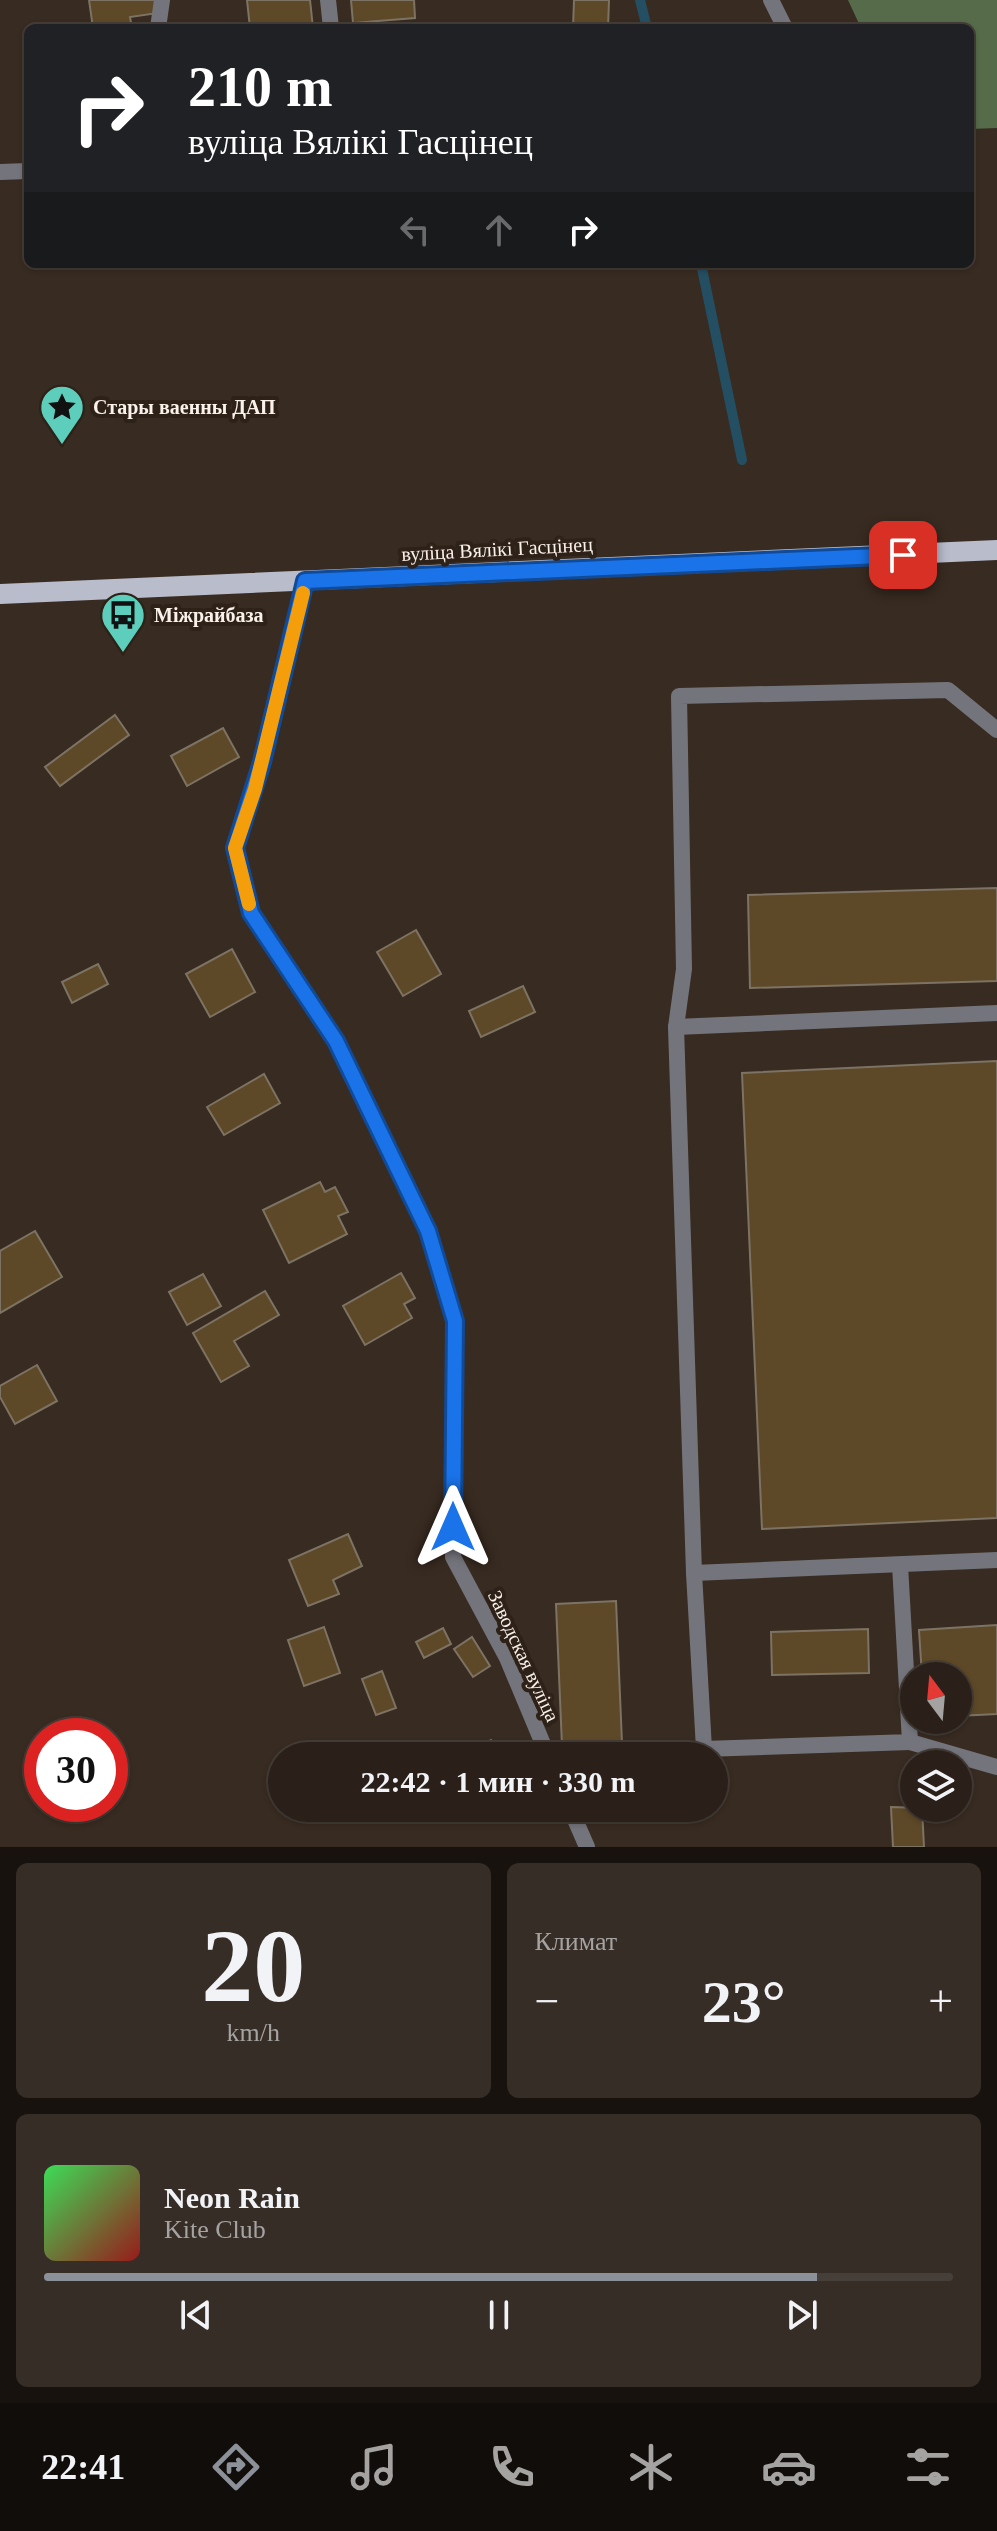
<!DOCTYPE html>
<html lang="ru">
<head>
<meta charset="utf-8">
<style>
	:root { --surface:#2a2019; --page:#362d26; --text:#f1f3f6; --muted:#a5a3a2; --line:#463e38; --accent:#8c9099 }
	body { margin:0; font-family:Georgia,serif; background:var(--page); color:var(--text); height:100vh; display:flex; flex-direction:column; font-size:30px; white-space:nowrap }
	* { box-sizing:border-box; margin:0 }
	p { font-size:26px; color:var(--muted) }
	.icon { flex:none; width:44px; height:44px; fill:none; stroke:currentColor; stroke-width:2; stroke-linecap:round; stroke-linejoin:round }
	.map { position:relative; height:1847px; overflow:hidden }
	.sheet { display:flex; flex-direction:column; gap:16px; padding:16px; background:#17120e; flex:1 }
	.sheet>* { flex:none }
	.hud { position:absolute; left:24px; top:24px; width:950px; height:244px; border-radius:12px; box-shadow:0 2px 6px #0004,0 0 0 2px var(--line); background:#202124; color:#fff; overflow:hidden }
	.needle { width:52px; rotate:344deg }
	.tools { position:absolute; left:900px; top:1662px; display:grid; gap:16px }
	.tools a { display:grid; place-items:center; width:72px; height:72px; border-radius:50%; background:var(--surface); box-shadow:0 2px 6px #0004,0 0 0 2px var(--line); font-size:40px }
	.speed { position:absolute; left:24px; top:1718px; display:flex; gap:16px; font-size:40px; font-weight:700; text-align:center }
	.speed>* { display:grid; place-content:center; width:104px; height:104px; border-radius:50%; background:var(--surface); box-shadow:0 2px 6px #0004,0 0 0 2px var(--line); line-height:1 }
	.speed .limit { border:12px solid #d22; background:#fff; color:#111 }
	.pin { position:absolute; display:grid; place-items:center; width:68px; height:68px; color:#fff; margin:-34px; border-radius:16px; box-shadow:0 4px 12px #0006 }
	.me { position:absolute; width:88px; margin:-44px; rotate:0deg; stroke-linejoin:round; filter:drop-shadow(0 0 6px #0008) }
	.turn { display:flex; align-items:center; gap:28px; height:168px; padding:0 32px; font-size:36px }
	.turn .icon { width:104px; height:104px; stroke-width:2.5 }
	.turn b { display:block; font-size:56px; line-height:68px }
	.lanes { display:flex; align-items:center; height:76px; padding:0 32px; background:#0003; justify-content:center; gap:40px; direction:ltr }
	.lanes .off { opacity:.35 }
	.big { font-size:60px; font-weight:800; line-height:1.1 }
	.sheet .widget { flex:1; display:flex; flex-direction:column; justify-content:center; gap:12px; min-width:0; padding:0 28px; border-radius:12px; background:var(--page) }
	.sheet .dial { align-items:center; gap:0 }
	.dial b { font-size:104px; line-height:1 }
	.song { display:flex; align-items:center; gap:24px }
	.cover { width:96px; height:96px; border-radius:12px; background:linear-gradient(135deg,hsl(130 70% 55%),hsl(0 70% 35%)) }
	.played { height:8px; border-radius:4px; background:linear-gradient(90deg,var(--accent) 85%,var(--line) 85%) }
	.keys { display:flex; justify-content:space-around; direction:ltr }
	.heat { display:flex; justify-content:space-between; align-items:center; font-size:44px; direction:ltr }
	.sheet .tiles { flex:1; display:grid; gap:16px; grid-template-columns:1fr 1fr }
	.widget:last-child { grid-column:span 2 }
	.trip { position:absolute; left:268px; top:1742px; width:460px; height:80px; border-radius:40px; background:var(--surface); box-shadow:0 2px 6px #0004,0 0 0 2px var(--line); font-weight:800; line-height:80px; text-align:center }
	.dock { display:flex; height:128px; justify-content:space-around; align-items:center; background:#110d0a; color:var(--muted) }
	.dock .icon { width:56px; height:56px }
	.dock .on { color:var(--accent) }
	.dock b { font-size:36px; color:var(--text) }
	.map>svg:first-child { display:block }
	.forest { fill:#566b4a }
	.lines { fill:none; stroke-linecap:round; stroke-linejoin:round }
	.stream { stroke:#244e61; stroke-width:10 }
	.building { fill:#5d4827; stroke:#7d7364; stroke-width:2 }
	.service { stroke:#74757c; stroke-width:16 }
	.minor { stroke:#74757c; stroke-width:16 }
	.primary { stroke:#b9bccb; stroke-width:20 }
	.route-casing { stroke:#114b97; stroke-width:20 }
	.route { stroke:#1a73e8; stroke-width:14 }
	.slow { stroke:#f59e0b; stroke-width:14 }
	.labels { text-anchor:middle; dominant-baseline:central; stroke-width:8; stroke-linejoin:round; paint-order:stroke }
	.poi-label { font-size:20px; font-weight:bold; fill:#faf1eb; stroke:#2d2118; text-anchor:start }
	.street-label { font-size:20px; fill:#faf1eb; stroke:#2d2118 }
</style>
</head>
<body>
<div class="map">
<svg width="997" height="1847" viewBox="0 0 997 1847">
	<rect width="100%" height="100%" fill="#382b21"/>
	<path class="forest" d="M848,0H997V128L970,129V28H861Z"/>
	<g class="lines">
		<g class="stream">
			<path d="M640,0L647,28"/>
			<path d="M701,264L742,460"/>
		</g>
	</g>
	<g class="building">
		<path d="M89,0H156L158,13L130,17L132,28H93Z"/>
		<path d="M247,0H310L313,28H250Z"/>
		<path d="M351,0H414L415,18L353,23Z"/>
		<path d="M574,0H609L608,28H573Z"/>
		<path d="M115,715L129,735L60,786L45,767Z"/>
		<path d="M223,728L239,757L187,786L171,756Z"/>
		<path d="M997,888V981L750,988L748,895Z"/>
		<path d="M416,930L441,974L403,996L377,952Z"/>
		<path d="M232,949L255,992L210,1017L186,974Z"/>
		<path d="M98,964L108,984L72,1003L62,982Z"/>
		<path d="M523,986L535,1012L481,1037L469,1011Z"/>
		<path d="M997,1061V1518L762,1529L742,1073Z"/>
		<path d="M264,1074L280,1103L224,1135L207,1107Z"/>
		<path d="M320,1182L325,1192L335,1187L348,1212L338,1216L347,1234L289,1263L263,1210Z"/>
		<path d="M35,1231L62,1277L0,1313V1251Z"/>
		<path d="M401,1273L415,1298L404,1304L412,1318L365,1345L343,1306Z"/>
		<path d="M203,1274L221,1306L187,1325L169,1292Z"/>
		<path d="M265,1291L279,1315L234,1341L249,1366L221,1382L193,1333Z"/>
		<path d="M37,1365L57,1401L15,1424L0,1397V1386Z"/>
		<path d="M348,1534L362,1566L333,1580L339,1594L308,1606L289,1560Z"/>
		<path d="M616,1601L622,1743L562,1746L556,1604Z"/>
		<path d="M997,1625V1714L958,1716V1676H922L919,1630Z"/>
		<path d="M324,1627L340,1673L304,1686L288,1640Z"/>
		<path d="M443,1628L451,1644L424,1658L416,1642Z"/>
		<path d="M868,1629L869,1673L772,1675L771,1632Z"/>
		<path d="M472,1637L490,1666L473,1677L454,1649Z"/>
		<path d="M382,1671L396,1708L376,1715L362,1679Z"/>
		<path d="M491,1740L500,1756H462Z"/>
		<path d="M891,1807L922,1808L924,1847H893Z"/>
		<path d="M445,1808H481L453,1823Z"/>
	</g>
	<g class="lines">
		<g class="service">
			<path d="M328,0L331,28"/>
			<path d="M771,0L785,28"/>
			<path d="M158,28L162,0"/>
			<path d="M0,172L28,171"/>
			<path d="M997,730L948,690L679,696L684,969L676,1027L694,1573L997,1560"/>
			<path d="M676,1027L997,1013"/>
			<path d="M694,1573L704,1749L910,1742L900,1565"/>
			<path d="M910,1742L997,1767"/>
		</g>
		<g class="minor">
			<path d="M305,581L255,789L235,848L251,913L336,1041L428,1231L455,1321L453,1557L507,1658L548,1756"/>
			<path d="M570,1808L587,1847"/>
		</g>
		<path class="primary" d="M0,594L997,550"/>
	</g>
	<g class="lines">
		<g class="route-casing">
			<path id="route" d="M453,1527L455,1321L428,1231L336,1041L251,913L235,848L262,762L305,581L903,555"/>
		</g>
		<use href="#route" class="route"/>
		<path class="slow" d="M249,904L235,848L255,789L303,593"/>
	</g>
	<defs>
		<g id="sight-pin" transform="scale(2.3)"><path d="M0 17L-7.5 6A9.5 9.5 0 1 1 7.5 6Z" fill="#5ccebb" stroke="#2d2118"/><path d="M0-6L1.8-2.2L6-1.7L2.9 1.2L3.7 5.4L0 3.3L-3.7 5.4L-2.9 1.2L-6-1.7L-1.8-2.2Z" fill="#111"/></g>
		<g id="bus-pin" transform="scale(2.3)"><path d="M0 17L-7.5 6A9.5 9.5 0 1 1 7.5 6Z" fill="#5ccebb" stroke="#2d2118"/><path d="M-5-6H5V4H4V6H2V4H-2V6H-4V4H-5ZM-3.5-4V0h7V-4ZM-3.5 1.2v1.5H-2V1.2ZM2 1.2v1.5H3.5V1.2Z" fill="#111"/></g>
	</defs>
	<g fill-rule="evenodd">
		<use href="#sight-pin" x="62" y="407"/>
		<use href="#bus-pin" x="123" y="615"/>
	</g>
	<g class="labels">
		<g class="poi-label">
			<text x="93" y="407">Стары ваенны ДАП</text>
			<text x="154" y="615">Міжрайбаза</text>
		</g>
		<g class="street-label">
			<text transform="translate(497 549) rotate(-3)">вуліца Вялікі Гасцінец</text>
			<text transform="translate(524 1656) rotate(65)">Заводская вуліца</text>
		</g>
	</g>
</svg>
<div class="tools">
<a><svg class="needle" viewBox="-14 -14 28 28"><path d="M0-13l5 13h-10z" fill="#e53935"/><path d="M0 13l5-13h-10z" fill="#a5a3a2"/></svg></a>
<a><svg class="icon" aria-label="layers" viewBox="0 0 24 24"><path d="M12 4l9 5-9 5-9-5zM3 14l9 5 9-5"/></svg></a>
</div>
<div class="speed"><div class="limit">30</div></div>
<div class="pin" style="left:903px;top:555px;background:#d93025"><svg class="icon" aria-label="arrive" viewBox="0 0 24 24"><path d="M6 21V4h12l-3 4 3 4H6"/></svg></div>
<svg class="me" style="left:453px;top:1527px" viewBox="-20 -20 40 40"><path d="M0-17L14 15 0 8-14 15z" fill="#1a73e8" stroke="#fff" stroke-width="4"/></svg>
<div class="trip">22:42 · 1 мин · 330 m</div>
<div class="hud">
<div class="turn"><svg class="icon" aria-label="right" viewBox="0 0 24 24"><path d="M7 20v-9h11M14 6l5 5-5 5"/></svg><div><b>210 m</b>вуліца Вялікі Гасцінец</div></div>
<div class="lanes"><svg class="icon off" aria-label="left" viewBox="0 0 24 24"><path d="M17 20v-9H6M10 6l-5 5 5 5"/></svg><svg class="icon off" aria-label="ahead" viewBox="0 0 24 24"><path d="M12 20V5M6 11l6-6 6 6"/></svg><svg class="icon" aria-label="right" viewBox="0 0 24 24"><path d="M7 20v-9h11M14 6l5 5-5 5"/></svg></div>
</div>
</div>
<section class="sheet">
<div class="tiles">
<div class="widget dial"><b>20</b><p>km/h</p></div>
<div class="widget"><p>Климат</p>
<div class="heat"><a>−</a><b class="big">23°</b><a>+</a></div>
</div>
<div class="widget">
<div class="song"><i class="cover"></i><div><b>Neon Rain</b><p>Kite Club</p></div></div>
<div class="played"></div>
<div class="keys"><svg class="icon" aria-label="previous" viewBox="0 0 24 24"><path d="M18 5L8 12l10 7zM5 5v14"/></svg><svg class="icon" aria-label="pause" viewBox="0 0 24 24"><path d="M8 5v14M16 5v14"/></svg><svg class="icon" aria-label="next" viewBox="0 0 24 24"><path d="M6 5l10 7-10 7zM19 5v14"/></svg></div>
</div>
</div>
</section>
<nav class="dock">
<b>22:41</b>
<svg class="icon on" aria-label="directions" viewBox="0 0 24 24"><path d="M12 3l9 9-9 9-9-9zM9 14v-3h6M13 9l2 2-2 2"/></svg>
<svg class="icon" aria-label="music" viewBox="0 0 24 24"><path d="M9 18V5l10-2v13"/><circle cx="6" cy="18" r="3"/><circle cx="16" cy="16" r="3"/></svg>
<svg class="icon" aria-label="phone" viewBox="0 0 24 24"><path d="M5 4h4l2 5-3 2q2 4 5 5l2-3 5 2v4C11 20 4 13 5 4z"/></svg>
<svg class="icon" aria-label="climate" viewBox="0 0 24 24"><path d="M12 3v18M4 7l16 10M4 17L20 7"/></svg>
<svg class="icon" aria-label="car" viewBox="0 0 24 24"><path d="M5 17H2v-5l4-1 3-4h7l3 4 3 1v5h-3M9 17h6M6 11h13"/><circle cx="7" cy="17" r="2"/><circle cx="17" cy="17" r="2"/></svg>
<svg class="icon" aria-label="filters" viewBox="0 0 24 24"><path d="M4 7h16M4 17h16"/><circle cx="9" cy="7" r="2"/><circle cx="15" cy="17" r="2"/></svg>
</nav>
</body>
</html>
